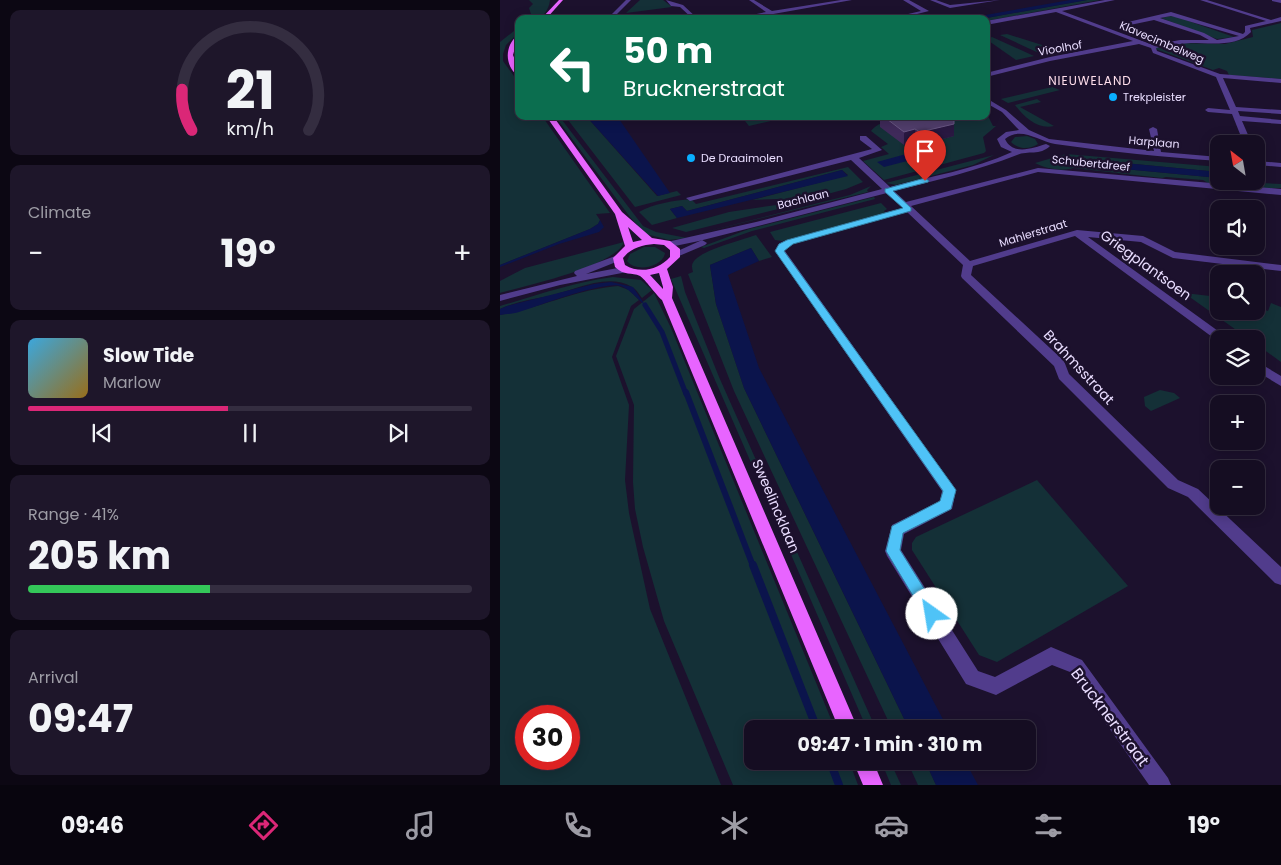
<!DOCTYPE html>
<html lang="en">
<head>
<meta charset="utf-8">
<style>
	:root { --surface:#150d22; --page:#1e162a; --text:#f1f3f6; --muted:#9d9ca5; --line:#342d40; --accent:#db2777 }
	body { margin:0; font-family:Poppins,sans-serif; background:var(--page); color:var(--text); height:100vh; display:flex; flex-direction:column; font-size:19px; white-space:nowrap }
	* { box-sizing:border-box; margin:0 }
	p { font-size:16px; color:var(--muted) }
	.icon { flex:none; width:28px; height:28px; fill:none; stroke:currentColor; stroke-width:2; stroke-linecap:round; stroke-linejoin:round }
	.map { position:relative; flex:1; overflow:hidden }
	.sheet { display:flex; flex-direction:column; gap:10px; padding:10px; background:#0c0713; width:500px }
	.sheet>* { flex:none }
	.top-card { position:absolute; left:15px; top:15px; width:475px; height:105px; border-radius:10px; box-shadow:0 2px 12px #0003,0 0 0 1px var(--line); background:#0b6e4f; color:#fff; overflow:hidden }
	.needle { width:32px; rotate:329deg }
	.buttons { position:absolute; left:710px; top:135px; display:grid; gap:10px }
	.buttons a { display:grid; place-items:center; width:55px; height:55px; border-radius:10px; background:var(--surface); box-shadow:0 2px 12px #0003,0 0 0 1px var(--line); font-size:25px }
	.speed { position:absolute; left:15px; top:705px; display:flex; gap:10px; font-size:25px; font-weight:700; text-align:center }
	.speed>* { display:grid; place-content:center; width:65px; height:65px; border-radius:50%; background:var(--surface); box-shadow:0 2px 12px #0003,0 0 0 1px var(--line); line-height:1 }
	.speed .limit { border:8px solid #d22; background:#fff; color:#111 }
	.pin { position:absolute; display:grid; place-items:center; width:42px; height:42px; color:#fff; margin:-51px -21px; border-radius:50% 50% 50% 0; rotate:-45deg; box-shadow:0 0 5px #0007 }
	.pin .icon { rotate:45deg }
	.me { position:absolute; width:55px; margin:-28px; rotate:328deg; stroke-linejoin:round; filter:drop-shadow(0 0 4px #0008) }
	.turn { display:flex; align-items:center; gap:18px; height:105px; padding:0 25px; font-size:22px }
	.turn .icon { width:65px; height:65px; stroke-width:2.5 }
	.turn b { display:block; font-size:35px; line-height:42px }
	.big { font-size:38px; font-weight:700; line-height:1.1 }
	.sheet .tile { flex:1; display:flex; flex-direction:column; justify-content:center; gap:8px; min-width:0; padding:0 18px; border-radius:10px; background:var(--page) }
	.sheet .dial { align-items:center; gap:0 }
	.dial svg { height:130px; overflow:visible; fill:none; stroke:var(--line); stroke-width:7; stroke-linecap:round; text-anchor:middle }
	.dial text { fill:var(--text); stroke:none }
	.song { display:flex; align-items:center; gap:15px }
	.cover { width:60px; height:60px; border-radius:8px; background:linear-gradient(135deg,hsl(200 70% 55%),hsl(40 70% 35%)) }
	.played { height:5px; border-radius:2px; background:linear-gradient(90deg,var(--accent) 45%,var(--line) 45%) }
	.keys { display:flex; justify-content:space-around; direction:ltr }
	.heat { display:flex; justify-content:space-between; align-items:center; font-size:28px; direction:ltr }
	.charge { height:8px; border-radius:4px; background:linear-gradient(90deg,#34c759 41%,var(--line) 0) }
	.trip { position:absolute; left:244px; top:720px; width:292px; height:50px; border-radius:10px; background:var(--surface); box-shadow:0 2px 12px #0003,0 0 0 1px var(--line); font-weight:700; line-height:50px; text-align:center }
	.dock { display:flex; height:80px; justify-content:space-around; align-items:center; background:#08050e; color:var(--muted) }
	.dock .icon { width:35px; height:35px }
	.dock .selected { color:var(--accent) }
	.dock b { font-size:22px; color:var(--text) }
	main { display:flex; flex:1; min-height:0 }
	.map>svg:first-child { display:block }
	.green { fill:#143037; fill-rule:evenodd }
	.water { fill:#0b144c }
	.lines { fill:none; stroke-linecap:round; stroke-linejoin:round }
	.stream-far2 { stroke:#0b144c; stroke-width:5 }
	.stream-far1 { stroke:#0b144c; stroke-width:6 }
	.stream { stroke:#0b144c; stroke-width:8 }
	.minor { fill:#513c8c; fill-rule:evenodd }
	.major { fill:#e864ff; fill-rule:evenodd }
	.wall { fill:#3f2a5a }
	.shaded-wall { fill:#291841 }
	.building { fill:#513e6c; stroke:#695783 }
	.route { fill:#4fc3f7; stroke:#337fa1 }
	.poi-dot { fill:#09afff; stroke:#1c112d; stroke-width:2 }
	.labels { text-anchor:middle; dominant-baseline:central; stroke-width:5; stroke-linejoin:round; paint-order:stroke }
	.far-street-label { font-size:11px; fill:#e9ddff; stroke:#1c112d }
	.far-poi-label { font-size:11px; fill:#e9ddff; stroke:#1c112d; text-anchor:start }
	.far-neighbourhood-label { font-size:12px; letter-spacing:1px; fill:#ffdfec; stroke:#1c112d }
	.street-label { font-size:14px; fill:#e9ddff; stroke:#1c112d }
	.near-street-label { font-size:16px; fill:#e9ddff; stroke:#1c112d }
</style>
</head>
<body>
<main>
<section class="sheet">
<div class="tile dial"><svg viewBox="0 0 100 80">
<path d="M14 69A42 42 0 1 1 86 69"/>
<path d="M14 69A42 42 0 0 1 8 44" stroke="#db2777"/>
<text x="50" y="56" font-size="32" font-weight="700">21</text>
<text x="50" y="72" font-size="11">km/h</text>
</svg></div>
<div class="tile"><p>Climate</p>
<div class="heat"><a>−</a><b class="big">19°</b><a>+</a></div>
</div>
<div class="tile">
<div class="song"><i class="cover"></i><div><b>Slow Tide</b><p>Marlow</p></div></div>
<div class="played"></div>
<div class="keys"><svg class="icon" aria-label="previous" viewBox="0 0 24 24"><path d="M18 5L8 12l10 7zM5 5v14"/></svg><svg class="icon" aria-label="pause" viewBox="0 0 24 24"><path d="M8 5v14M16 5v14"/></svg><svg class="icon" aria-label="next" viewBox="0 0 24 24"><path d="M6 5l10 7-10 7zM19 5v14"/></svg></div>
</div>
<div class="tile"><p>Range · 41%</p><b class="big">205 km</b><div class="charge"></div></div>
<div class="tile"><p>Arrival</p><b class="big">09:47</b></div>
</section>
<div class="map">
<svg width="781" height="785" viewBox="0 0 781 785">
	<rect width="100%" height="100%" fill="#1c112d"/>
	<g class="green">
		<path d="M29,0H50C49,11 42,19 31,19V14L29,8L33,4Z"/>
		<path d="M140,0H163L172,7L126,13Z"/>
		<path d="M587,0H600L486,21V19H481Z"/>
		<path d="M671,16L677,17L734,37L717,39L661,18Z"/>
		<path d="M781,23V79L729,75L727,71L719,68L713,70L653,48L671,43L725,44L753,37L752,30Z"/>
		<path d="M19,27V32L6,45L3,54V61L19,83V116H42L110,213L96,214L100,220L98,224L90,229L0,265V42Z"/>
		<path d="M507,34L561,51L543,55L500,35Z"/>
		<path d="M492,37L534,56L516,60L486,39Z"/>
		<path d="M552,87L560,90L508,103L501,99Z"/>
		<path d="M537,99L541,102L520,107L554,126C538,130 524,117 515,105Z"/>
		<path d="M486,112L493,126H496L483,137L486,151L484,153L384,180L363,161L389,154L381,147L388,144L371,131C386,110 461,116 486,116Z"/>
		<path d="M55,116H59L143,226L156,232L187,238L169,240L146,234L130,217Z"/>
		<path d="M65,116H86L157,196L177,191L181,195L135,207Z"/>
		<path d="M241,116H293L249,126Z"/>
		<path d="M527,136L535,139L538,144C529,150 518,149 511,142L515,137Z"/>
		<path d="M566,154L719,167V172L571,158L562,160L561,163L719,178V181L781,184V188H767L708,183L703,180L666,177L662,178L573,168C562,172 544,168 535,163Z"/>
		<path d="M494,155L473,165L396,185L386,183Z"/>
		<path d="M348,167L363,182L346,189L298,202L276,199L252,200L348,175L342,170L187,211L182,206L170,209L177,218L152,225L139,212C154,203 174,201 191,199L196,204Z"/>
		<path d="M371,186L367,190L368,192L193,235L350,195Z"/>
		<path d="M374,197L375,199L252,231L204,248L201,247L249,229Z"/>
		<path d="M381,203L387,209L384,211L385,213L282,241L275,240L270,232Z"/>
		<path d="M276,205L282,208L186,232L172,228L229,212Z"/>
		<path d="M256,235L272,257L259,261L251,248L210,265L216,304L244,388L409,729H392L234,391L188,274L193,272C192,268 191,265 194,261C202,250 242,240 256,235Z"/>
		<path d="M124,242C116,266 25,286 0,293V281L25,268Z"/>
		<path d="M144,247H155L165,253C163,267 136,273 127,261L130,254Z"/>
		<path d="M181,276L185,292L219,377L376,729H367L171,279Z"/>
		<path d="M113,277L141,280L152,290L142,298C139,294 136,289 132,287C107,272 73,291 49,296C32,299 16,302 0,309V306C38,295 74,282 113,277Z"/>
		<path d="M118,286L129,290L139,300L131,306L112,357L129,405L125,480L129,513L150,609L221,785H0V315C40,308 78,289 118,286ZM26,716H69V759H26Z"/>
		<path d="M154,293L171,328L335,729H252V761H349L358,785H233L164,621L143,547L135,509L133,482L134,405L116,356L134,309Z"/>
		<path d="M684,293L719,297V311H756V307L768,311L771,303L781,307V362L756,344V339H749Z"/>
		<path d="M660,390L674,393L680,398L651,411L645,406L644,397Z"/>
		<path d="M537,480L628,586L497,662L479,655L412,550V543L416,537Z"/>
		<path d="M381,761H390L401,785H391Z"/>
		<path d="M407,761H425L436,785H418Z"/>
	</g>
	<g class="water">
		<path d="M570,0H587L481,19H463Z"/>
		<path d="M86,116H117L170,193L158,196Z"/>
		<path d="M439,145L444,146L442,152L384,167L377,162Z"/>
		<path d="M571,158L719,172V178L561,163V160Z"/>
		<path d="M342,170L348,176L177,218L170,209L182,206L187,211Z"/>
		<path d="M100,220L104,227L99,232L59,244L0,267V265L90,229L98,224Z"/>
		<path d="M251,248L259,261L228,275L259,368L448,729H409L244,388L216,304L210,265Z"/>
		<path d="M111,282L133,287L145,305C137,299 131,290 121,286C103,281 39,306 19,312C13,314 6,314 0,315V309L7,306L94,284Z"/>
		<path d="M425,761H465L478,785H436Z"/>
	</g>
	<g class="lines">
		<path class="stream-far2" d="M145,305L162,332L186,394"/>
		<path class="stream-far1" d="M186,392L253,566"/>
		<g class="stream">
			<path d="M253,565L317,729"/>
			<path d="M330,761L339,785"/>
		</g>
		<g class="minor">
			<path d="M126,0H131L112,19H107Z"/>
			<path d="M166,0L183,5L198,19H193L180,7L171,6Z"/>
			<path d="M249,0H254L272,11L341,0H352L245,19H232L266,12Z"/>
			<path d="M403,0H409L429,11L397,19H387L421,11Z"/>
			<path d="M430,0H436L450,5L500,0L450,8Z"/>
			<path d="M605,0H615L562,11L653,45L680,40H709L700,35L654,20L630,25L628,22L671,12L743,34L745,32V26L766,21L700,0H707L771,20L781,17V21L750,28L751,32C737,47 712,43 691,43C679,44 668,45 656,48L657,51L720,74L781,79V83L723,78L736,107L781,110V114L738,111L740,116L781,120V124L742,121L752,144H744L732,114L708,112L705,110L708,108L730,110L716,77L653,53L651,48L639,44L550,61L486,77V73L550,57L633,41L556,12L486,25V21ZM671,16L739,36L717,40L704,33L660,18Z"/>
			<path d="M772,0H781V3L772,1Z"/>
			<path d="M486,98L506,110L529,130L549,139L654,151L649,129L653,127L657,129L661,152L719,157V161C664,157 610,152 555,144C538,141 521,126 505,139C513,156 533,148 546,144L550,146C540,156 528,150 517,155C476,171 437,180 394,191L406,202L538,168L781,189V195L538,172L411,206L470,261L577,230L643,236L675,252L781,265V271L673,258L641,242L588,237L725,336L727,339H719V342L575,236L473,266L471,275L564,361L569,374L678,480L698,489L781,567V585L775,583L688,497L668,488L559,379L554,366L462,278L461,276L463,265L407,212L293,244L286,248L285,251L456,490L452,509L404,534L401,550L478,671L495,677L551,647L582,660L668,778L671,785H649L570,672L552,665L496,695L466,684L387,556L385,551L392,525L440,501L442,491L275,251L279,244L287,240L403,208L387,193L199,241L170,247L165,244L167,242L256,222L382,189L351,160L190,201L186,198L372,149L360,140V136H366L382,150L359,158L390,187C431,176 473,170 512,152L501,147L497,139L506,132L519,130L502,112L486,103Z"/>
			<path d="M756,161L781,163V167L756,165Z"/>
			<path d="M202,240L207,243L205,245L179,256L176,257L171,254Z"/>
			<path d="M118,255L121,256V260L86,274L123,267L127,268V272L60,285L0,301V295L77,276L74,273L75,271Z"/>
			<path d="M756,361L781,376V386L756,371Z"/>
		</g>
		<g class="major">
			<path d="M59,0H63L46,19H41Z"/>
			<path d="M19,34L13,55L19,70V77C4,66 4,45 19,34Z"/>
			<path d="M46,116H53L122,212L152,238L170,241L180,249V257L167,269L173,287L172,298L358,729H339L162,300C156,295 145,279 140,276C132,272 124,276 115,267L113,258L125,246L115,214ZM128,227L142,240L133,242ZM154,244L164,245L170,250V257C158,270 140,274 125,265L123,258C131,248 142,245 154,244ZM159,273L163,287V289L150,275Z"/>
			<path d="M353,761H373L383,785H363Z"/>
		</g>
	</g>
	<path class="wall" d="M380,116H448L454,136L419,145L415,142L404,145L380,127Z"/>
	<g class="shaded-wall">
		<path d="M454,124V136L419,145L420,132Z"/>
		<path d="M415,129V142L404,145V132Z"/>
	</g>
	<path class="building" d="M383,116H448L454,121V124L420,132L415,129L404,132Z"/>
	<path class="route" d="M425,178L429,181L428,182L393,191L411,208V211L293,244L284,251L456,490L451,509L403,533L400,550L440,614L438,619L432,622L427,619L386,551L392,526L440,501L443,491L275,251L279,244L287,240L403,208L385,192V189Z"/>
	<g class="poi-dot">
		<circle cx="613" cy="97" r="5"/>
		<circle cx="191" cy="158" r="5"/>
	</g>
	<g class="labels">
		<g class="far-street-label">
			<text transform="translate(662 42) rotate(23)">Klavecimbelweg</text>
			<text transform="translate(560 48) rotate(-10)">Vioolhof</text>
			<text transform="translate(654 142) rotate(5)">Harplaan</text>
			<text transform="translate(591 163) rotate(6)">Schubertdreef</text>
			<text transform="translate(303 199) rotate(-14)">Bachlaan</text>
			<text transform="translate(533 233) rotate(-17)">Mahlerstraat</text>
		</g>
		<g class="far-poi-label">
			<text x="623" y="97">Trekpleister</text>
			<text x="201" y="158">De Draaimolen</text>
		</g>
		<g class="far-neighbourhood-label">
			<text x="590" y="80">NIEUWELAND</text>
		</g>
		<g class="street-label">
			<text transform="translate(646 265) rotate(36)">Griegplantsoen</text>
			<text transform="translate(579 367) rotate(47)">Brahmsstraat</text>
			<text transform="translate(276 506) rotate(67)">Sweelincklaan</text>
		</g>
		<g class="near-street-label">
			<text transform="translate(610 717) rotate(53)">Brucknerstraat</text>
		</g>
	</g>
</svg>
<div class="buttons">
<a><svg class="needle" viewBox="-14 -14 28 28"><path d="M0-13l5 13h-10z" fill="#e53935"/><path d="M0 13l5-13h-10z" fill="#9d9ca5"/></svg></a>
<a><svg class="icon" aria-label="sound" viewBox="0 0 24 24"><path d="M4 9h4l5-4v14l-5-4H4zM17 9q2 3 0 6"/></svg></a>
<a><svg class="icon" aria-label="search" viewBox="0 0 24 24"><circle cx="10" cy="10" r="6"/><path d="M15 15l6 6"/></svg></a>
<a><svg class="icon" aria-label="layers" viewBox="0 0 24 24"><path d="M12 4l9 5-9 5-9-5zM3 14l9 5 9-5"/></svg></a>
<a>+</a>
<a>−</a>
</div>
<div class="speed"><div class="limit">30</div></div>
<div class="pin" style="left:425px;top:181px;background:#d93025"><svg class="icon" aria-label="arrive" viewBox="0 0 24 24"><path d="M6 21V4h12l-3 4 3 4H6"/></svg></div>
<svg class="me" style="left:432px;top:614px" viewBox="-20 -20 40 40"><circle r="19" fill="#fff"/><path d="M0-13L10 11 0 6-10 11z" fill="#4fc3f7"/></svg>
<div class="trip">09:47 · 1 min · 310 m</div>
<div class="top-card">
<div class="turn"><svg class="icon" aria-label="left" viewBox="0 0 24 24"><path d="M17 20v-9H6M10 6l-5 5 5 5"/></svg><div><b>50 m</b>Brucknerstraat</div></div>
</div>
</div>
</main>
<nav class="dock">
<b>09:46</b>
<svg class="icon selected" aria-label="directions" viewBox="0 0 24 24"><path d="M12 3l9 9-9 9-9-9zM9 14v-3h6M13 9l2 2-2 2"/></svg>
<svg class="icon" aria-label="music" viewBox="0 0 24 24"><path d="M9 18V5l10-2v13"/><circle cx="6" cy="18" r="3"/><circle cx="16" cy="16" r="3"/></svg>
<svg class="icon" aria-label="phone" viewBox="0 0 24 24"><path d="M5 4h4l2 5-3 2q2 4 5 5l2-3 5 2v4C11 20 4 13 5 4z"/></svg>
<svg class="icon" aria-label="climate" viewBox="0 0 24 24"><path d="M12 3v18M4 7l16 10M4 17L20 7"/></svg>
<svg class="icon" aria-label="car" viewBox="0 0 24 24"><path d="M5 17H2v-5l4-1 3-4h7l3 4 3 1v5h-3M9 17h6M6 11h13"/><circle cx="7" cy="17" r="2"/><circle cx="17" cy="17" r="2"/></svg>
<svg class="icon" aria-label="filters" viewBox="0 0 24 24"><path d="M4 7h16M4 17h16"/><circle cx="9" cy="7" r="2"/><circle cx="15" cy="17" r="2"/></svg>
<b>19°</b>
</nav>
</body>
</html>
